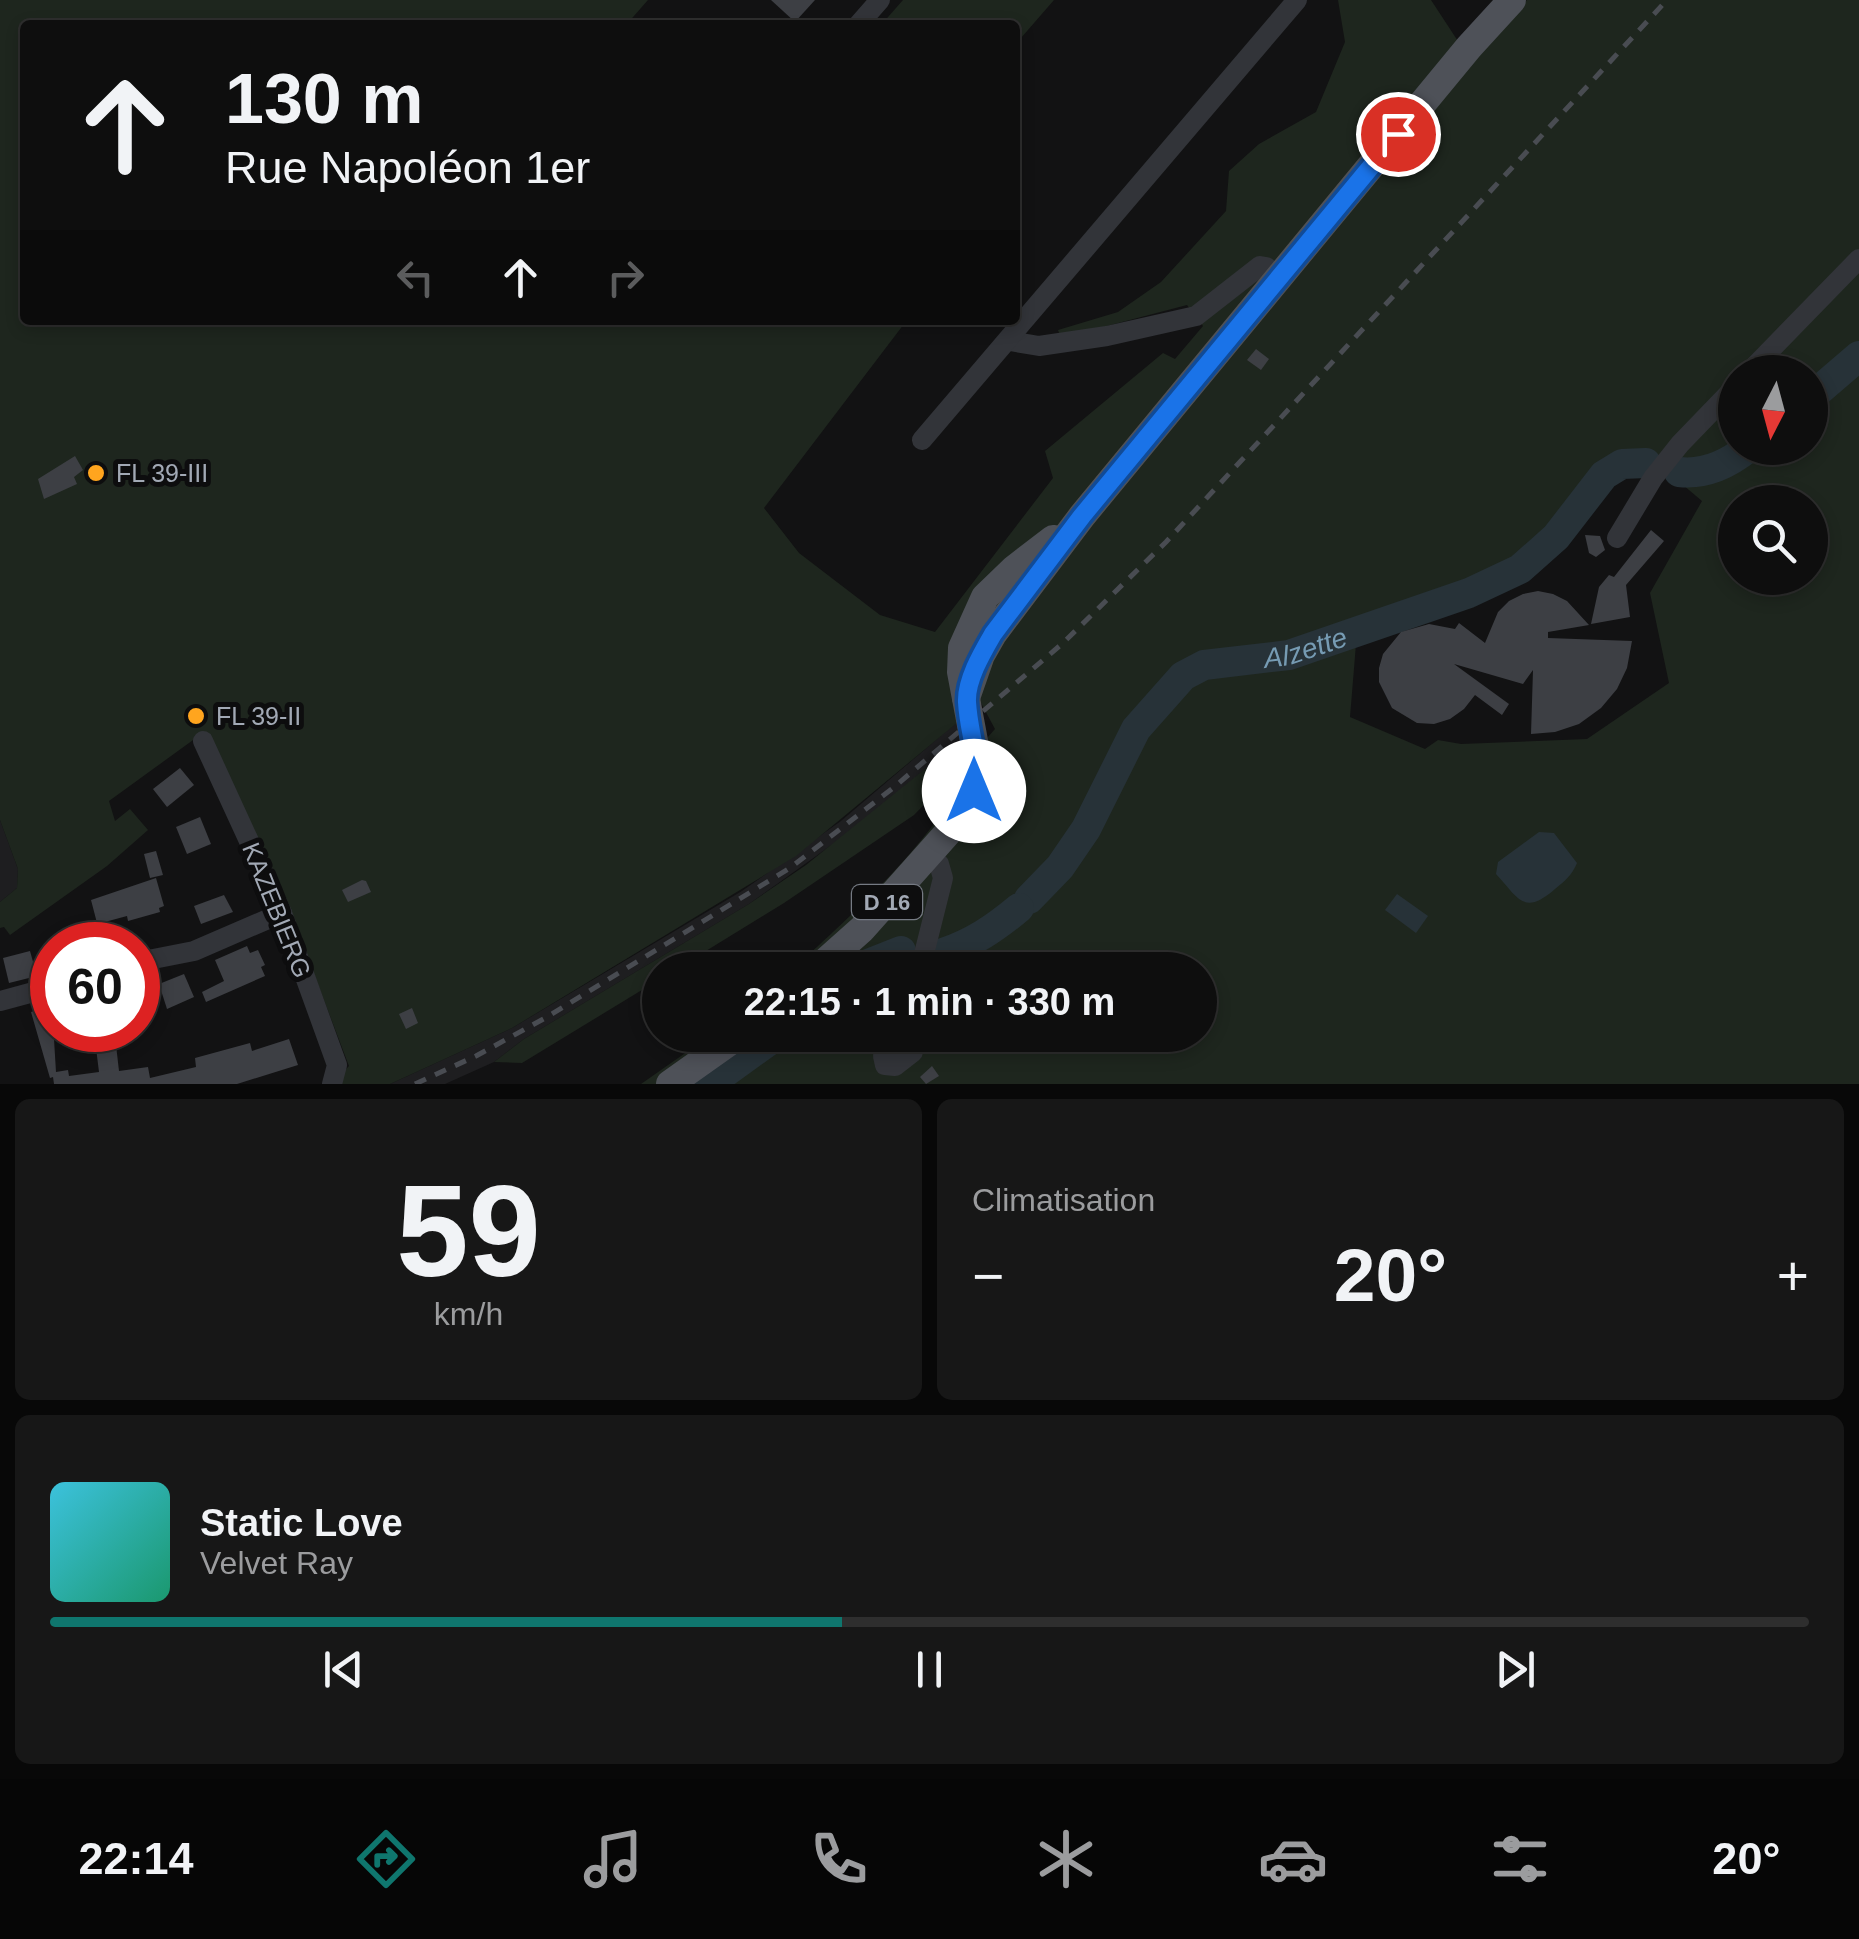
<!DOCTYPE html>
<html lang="fr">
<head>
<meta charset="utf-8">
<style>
	:root { --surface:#0e0e0e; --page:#171717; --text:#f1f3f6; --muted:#9b9c9e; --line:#2e2e2e; --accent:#0f766e }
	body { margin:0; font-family:Helvetica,sans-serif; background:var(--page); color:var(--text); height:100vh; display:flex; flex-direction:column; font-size:38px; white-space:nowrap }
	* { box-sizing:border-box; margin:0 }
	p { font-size:32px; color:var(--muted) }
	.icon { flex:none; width:55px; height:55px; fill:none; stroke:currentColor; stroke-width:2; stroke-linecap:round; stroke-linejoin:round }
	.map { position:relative; height:1084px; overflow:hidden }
	.drawer { display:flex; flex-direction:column; gap:15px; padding:15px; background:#080808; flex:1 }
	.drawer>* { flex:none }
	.guide { position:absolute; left:20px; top:20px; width:1000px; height:305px; border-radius:10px; box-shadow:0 5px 15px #0003,0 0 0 2px var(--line); background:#0e0e0e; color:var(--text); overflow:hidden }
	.needle { width:65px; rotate:186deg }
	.buttons { position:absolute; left:1718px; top:355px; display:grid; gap:20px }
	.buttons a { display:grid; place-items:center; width:110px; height:110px; border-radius:50%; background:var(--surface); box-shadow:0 5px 15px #0003,0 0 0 2px var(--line); font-size:50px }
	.speed { position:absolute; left:30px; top:922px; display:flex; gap:20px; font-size:50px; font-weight:700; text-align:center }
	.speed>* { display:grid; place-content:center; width:130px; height:130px; border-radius:50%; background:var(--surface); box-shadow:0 5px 15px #0003,0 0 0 2px var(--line); line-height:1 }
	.speed .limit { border:15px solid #d22; background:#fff; color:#111 }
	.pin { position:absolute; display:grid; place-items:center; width:85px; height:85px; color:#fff; margin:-42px; border:5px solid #fff; border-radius:50%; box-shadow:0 2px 10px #0007 }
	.me { position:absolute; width:110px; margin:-55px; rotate:0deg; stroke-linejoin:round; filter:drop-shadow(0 0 8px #0008) }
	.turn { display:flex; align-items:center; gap:35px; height:210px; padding:0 40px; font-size:45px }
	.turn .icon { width:130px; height:130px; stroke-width:2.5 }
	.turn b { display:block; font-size:70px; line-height:85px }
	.lanes { display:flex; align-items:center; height:95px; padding:0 40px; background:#0003; justify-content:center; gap:50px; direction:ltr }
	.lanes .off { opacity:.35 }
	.big { font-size:75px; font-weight:700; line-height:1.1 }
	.drawer .card { flex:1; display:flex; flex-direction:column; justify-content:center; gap:15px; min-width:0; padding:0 35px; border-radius:15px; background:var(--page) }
	.drawer .dial { align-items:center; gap:0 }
	.dial b { font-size:130px; line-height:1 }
	.song { display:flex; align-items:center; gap:30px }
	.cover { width:120px; height:120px; border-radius:15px; background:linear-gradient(135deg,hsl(190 70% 55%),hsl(160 70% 35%)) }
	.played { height:10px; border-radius:5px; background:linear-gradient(90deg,var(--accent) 45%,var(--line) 45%) }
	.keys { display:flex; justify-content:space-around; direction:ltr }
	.heat { display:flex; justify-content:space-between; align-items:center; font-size:55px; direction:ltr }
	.drawer .tiles { flex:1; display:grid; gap:15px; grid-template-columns:1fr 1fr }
	.card:last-child { grid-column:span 2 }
	.trip { position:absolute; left:642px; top:952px; width:575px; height:100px; border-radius:50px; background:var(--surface); box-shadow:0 5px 15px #0003,0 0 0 2px var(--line); font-weight:700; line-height:100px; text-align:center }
	.menu { display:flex; height:160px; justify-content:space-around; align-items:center; background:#060606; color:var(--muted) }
	.menu .icon { width:70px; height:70px }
	.menu .on { color:var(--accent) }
	.menu b { font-size:45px; color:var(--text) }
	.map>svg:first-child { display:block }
	.built { fill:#1e1e20 }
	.green { fill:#1e261e; fill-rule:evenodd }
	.water { fill:#273238 }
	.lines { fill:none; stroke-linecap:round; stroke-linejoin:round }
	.river { stroke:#273238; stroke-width:30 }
	.building { fill:#3d3f44 }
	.minor { stroke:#323439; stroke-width:20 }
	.major { stroke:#4e5158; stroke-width:28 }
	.rail { stroke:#494c52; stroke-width:5; stroke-dasharray:12 10; stroke-linecap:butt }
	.route-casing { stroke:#114b97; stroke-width:25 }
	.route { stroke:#1a73e8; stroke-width:18 }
	.poi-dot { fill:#ffa51e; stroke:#0d0d0e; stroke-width:4 }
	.labels { text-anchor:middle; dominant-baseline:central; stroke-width:10; stroke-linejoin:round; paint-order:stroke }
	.shield { fill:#0d0d0e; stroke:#757a83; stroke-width:2.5 }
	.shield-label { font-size:22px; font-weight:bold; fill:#a2a9b5 }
	.poi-label { font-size:25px; fill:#a2a9b5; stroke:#0d0d0e; text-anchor:start }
	.street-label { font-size:25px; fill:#a2a9b5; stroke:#0d0d0e }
	.water-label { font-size:28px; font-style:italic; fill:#769bb3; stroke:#0d0d0e }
</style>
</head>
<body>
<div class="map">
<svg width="1859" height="1084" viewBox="0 0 1859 1084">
	<rect width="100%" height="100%" fill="#121213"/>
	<g class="built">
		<path d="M957,722L961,740L851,831L749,904L524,1039L494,1062L445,1084H390L512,1028L742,891L841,821Z"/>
		<path d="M0,820L18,869L17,888L0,902Z"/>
	</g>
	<g class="green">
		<path d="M0,0H648L626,25H25V320H907L764,508L799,553L880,615L935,632L1053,478L1045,451L1163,353L1175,359L1203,326L1187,305L1061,338L1058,330L1118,312L1161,282L1226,211L1229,171L1259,144L1316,112L1345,42L1338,0H1431L1471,61L1527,0H1859V1084H641L711,1035H1200V970H792C836,930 957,822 963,765L914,815L784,903L675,970H660V979L522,1063L494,1062L524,1039L749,904L806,865L961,740L966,762L995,729L981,703L796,856L512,1028L390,1084H332L349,1066L289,908L200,735L109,801L115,821L130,809L148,830L107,866L10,935L4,927L0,928V902L17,888L18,869L0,820ZM1735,372H1810V448H1735ZM1646,463L1678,472L1676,479L1702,501L1650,593L1669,683L1587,739L1461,744L1438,740L1425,749L1350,717L1357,632L1469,593L1520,569L1556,537L1604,475L1622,464ZM1735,502H1810V578H1735Z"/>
		<path d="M903,0H1054L1015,45V25H881Z"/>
	</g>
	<g class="water">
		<path d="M1539,832L1554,833L1577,863C1572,875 1565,881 1555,889C1524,916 1519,899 1496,874L1498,862Z"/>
		<path d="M1397,894L1428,916L1416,933L1385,910Z"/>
	</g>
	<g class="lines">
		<g class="river">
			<path d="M1810,398L1859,356"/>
			<path d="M1679,472C1705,475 1728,464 1748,448"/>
			<path id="s1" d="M1029,899L1060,867L1086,829L1136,729L1183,676L1204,665L1289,655L1469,593L1520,569L1556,537L1604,475L1622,464L1646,463"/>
			<path d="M943,953C973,943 995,928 1019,908"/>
			<path d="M853,970L901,951"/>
			<path d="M709,1084L777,1035"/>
		</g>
	</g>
	<g class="building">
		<path d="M771,0H815L795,22Z"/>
		<path d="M1256,349L1269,359L1261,370L1247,360Z"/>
		<path d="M75,456L83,470L74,477L77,484L44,499L38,479Z"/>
		<path d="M1651,530L1664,541L1626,585L1630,617L1591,624L1599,587L1609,575L1614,577Z"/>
		<path d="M1585,535L1600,536L1605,550L1596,557L1589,553Z"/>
		<path d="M1538,591L1553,594L1567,601L1589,625L1548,632V638L1632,641L1627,668L1617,689L1601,708L1579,724L1555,732L1531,734L1533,670L1523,684L1454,664L1509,704L1502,715L1475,695L1464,709L1450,719L1434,724L1417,723L1392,708L1379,682V668L1383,654L1401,632L1429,624L1455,629L1459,623L1485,643L1498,612L1509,601L1523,594Z"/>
		<path d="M180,768L194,785L167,807L153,789Z"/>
		<path d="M200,817L211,844L187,854L176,827Z"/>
		<path d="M156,851L163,875L150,878L144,854Z"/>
		<path d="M156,878L164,906L159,908L160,912L128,921L127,916L101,923L107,945H70L66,932L97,923L91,900Z"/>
		<path d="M362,880L366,881L371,892L348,902L342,890Z"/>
		<path d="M224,895L233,912L201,924L194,906Z"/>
		<path d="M247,946L250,953L258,950L265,965L261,967L265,976L206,1002L202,992L224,981L215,960Z"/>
		<path d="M30,951L37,976L9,983L3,958Z"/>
		<path d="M184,974L194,997L167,1009L159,984Z"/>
		<path d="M52,1006L56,1072L68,1070L69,1076L99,1072L96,1048L116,1045L119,1071L148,1067L150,1078L196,1067L195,1058L250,1043L252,1051L289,1039L298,1065L237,1084H54L53,1077L50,1078L31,1012Z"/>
		<path d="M412,1008L418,1023L406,1029L399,1014Z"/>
		<path d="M932,1066L939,1076L926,1084L920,1077Z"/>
	</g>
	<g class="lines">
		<g class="minor">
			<path d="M858,25L880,0"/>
			<path d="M1010,341L1039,346L1107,336L1196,316L1260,266L1266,267L1280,277"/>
			<path d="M1749,372L1859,259"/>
			<path d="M922,440L1297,0"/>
			<path d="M1617,538L1653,478L1680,444L1735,387"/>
			<path d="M203,741L282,913L337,1065L332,1084"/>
			<path d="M138,962L194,951L282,913"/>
			<path d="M920,970L943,878L939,864L929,855"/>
			<path d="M0,1001L52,987"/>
			<path d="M890,1035L883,1056L885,1065L895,1066L913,1052"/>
		</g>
		<g class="major">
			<path d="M966,698L981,655L993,634L1082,516L1469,47L1512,0"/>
			<path d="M959,817L975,791L978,762L961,672L962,648L985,597L1014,569L1053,539"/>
			<path d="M816,970L862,929L952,828"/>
			<path d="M670,1084L739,1035"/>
		</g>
		<path class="rail" d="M415,1084L476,1056L547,1017L790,868L893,788L1063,643L1166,542L1667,0"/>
	</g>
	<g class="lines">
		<g class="route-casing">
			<path id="route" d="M974,791C980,752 969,737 967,702C966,680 982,653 993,634L1082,516L1398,134"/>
		</g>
		<use href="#route" class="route"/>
	</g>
	<g class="poi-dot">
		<circle cx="96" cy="473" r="10"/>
		<circle cx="196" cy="716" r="10"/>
	</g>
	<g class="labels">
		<rect class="shield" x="852" y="885" width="70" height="34" rx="8"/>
		<g class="shield-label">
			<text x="887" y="902">D 16</text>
		</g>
		<g class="poi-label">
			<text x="116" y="473">FL 39-III</text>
			<text x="216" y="716">FL 39-II</text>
		</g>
		<g class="street-label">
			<text transform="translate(277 910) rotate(68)">KAZEBIERG</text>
		</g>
		<g class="water-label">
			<text stroke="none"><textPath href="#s1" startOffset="400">Alzette</textPath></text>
		</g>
	</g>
</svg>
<div class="buttons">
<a><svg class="needle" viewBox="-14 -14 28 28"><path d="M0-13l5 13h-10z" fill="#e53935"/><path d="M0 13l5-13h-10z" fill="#9b9c9e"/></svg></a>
<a><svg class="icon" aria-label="search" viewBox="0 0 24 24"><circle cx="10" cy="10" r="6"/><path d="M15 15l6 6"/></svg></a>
</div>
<div class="speed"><div class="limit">60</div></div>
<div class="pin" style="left:1398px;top:134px;background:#d93025"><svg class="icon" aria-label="arrive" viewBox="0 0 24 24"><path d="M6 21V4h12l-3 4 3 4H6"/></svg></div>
<svg class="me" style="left:974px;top:791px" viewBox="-20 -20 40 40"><circle r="19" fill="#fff"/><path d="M0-13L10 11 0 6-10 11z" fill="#1a73e8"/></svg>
<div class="trip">22:15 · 1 min · 330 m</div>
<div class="guide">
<div class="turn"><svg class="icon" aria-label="ahead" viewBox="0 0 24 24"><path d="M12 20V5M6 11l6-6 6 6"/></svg><div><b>130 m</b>Rue Napoléon 1er</div></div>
<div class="lanes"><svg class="icon off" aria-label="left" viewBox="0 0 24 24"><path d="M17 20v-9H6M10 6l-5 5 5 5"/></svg><svg class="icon" aria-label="ahead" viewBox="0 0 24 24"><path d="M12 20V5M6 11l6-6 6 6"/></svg><svg class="icon off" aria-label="right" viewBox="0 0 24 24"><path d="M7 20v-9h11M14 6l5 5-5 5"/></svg></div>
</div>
</div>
<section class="drawer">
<div class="tiles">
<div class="card dial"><b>59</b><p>km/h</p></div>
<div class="card"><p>Climatisation</p>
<div class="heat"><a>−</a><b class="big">20°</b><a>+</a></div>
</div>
<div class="card">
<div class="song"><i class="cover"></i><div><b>Static Love</b><p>Velvet Ray</p></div></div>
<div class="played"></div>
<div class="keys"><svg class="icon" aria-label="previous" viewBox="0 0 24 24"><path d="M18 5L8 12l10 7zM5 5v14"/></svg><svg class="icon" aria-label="pause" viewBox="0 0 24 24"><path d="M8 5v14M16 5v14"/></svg><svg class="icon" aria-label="next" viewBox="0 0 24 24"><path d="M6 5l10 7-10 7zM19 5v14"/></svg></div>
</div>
</div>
</section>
<nav class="menu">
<b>22:14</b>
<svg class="icon on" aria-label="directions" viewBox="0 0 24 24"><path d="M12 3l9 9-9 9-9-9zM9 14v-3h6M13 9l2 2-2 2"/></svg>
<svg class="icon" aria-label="music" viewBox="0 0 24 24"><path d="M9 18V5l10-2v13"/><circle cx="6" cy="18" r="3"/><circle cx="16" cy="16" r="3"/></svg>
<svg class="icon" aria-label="phone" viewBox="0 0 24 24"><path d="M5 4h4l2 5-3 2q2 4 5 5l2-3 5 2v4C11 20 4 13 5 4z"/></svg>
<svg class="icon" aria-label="climate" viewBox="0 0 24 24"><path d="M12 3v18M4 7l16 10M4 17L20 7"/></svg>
<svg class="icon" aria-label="car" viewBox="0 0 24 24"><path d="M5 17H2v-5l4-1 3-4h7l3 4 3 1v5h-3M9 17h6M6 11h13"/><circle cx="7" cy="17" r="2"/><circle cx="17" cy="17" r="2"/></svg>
<svg class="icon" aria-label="filters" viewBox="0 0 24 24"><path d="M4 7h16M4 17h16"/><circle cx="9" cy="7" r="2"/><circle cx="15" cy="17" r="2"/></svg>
<b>20°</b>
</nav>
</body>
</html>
